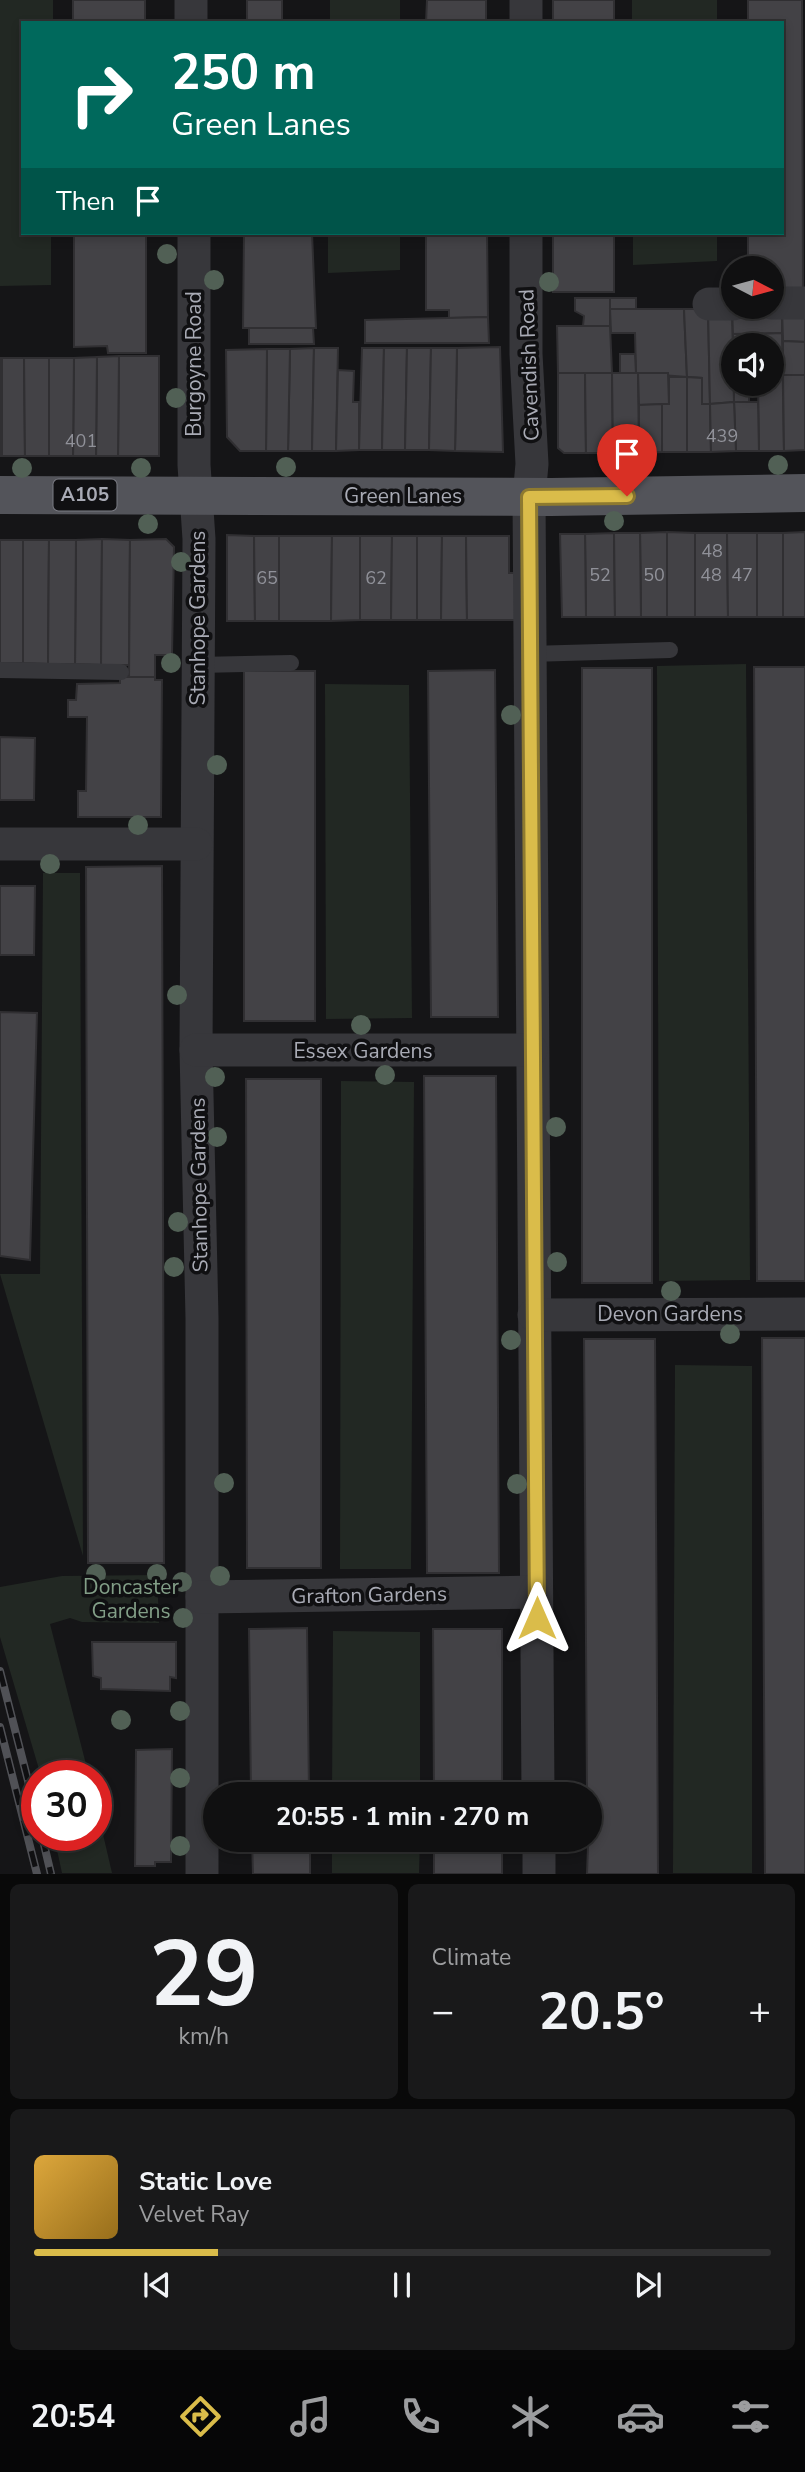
<!DOCTYPE html>
<html lang="en">
<head>
<meta charset="utf-8">
<style>
	:root { --surface:#101011; --page:#19191a; --text:#f1f3f6; --muted:#9c9d9f; --line:#303031; --accent:#dabc4a }
	body { margin:0; font-family:"Nunito Sans",sans-serif; background:var(--page); color:var(--text); height:100vh; display:flex; flex-direction:column; font-size:26px; white-space:nowrap }
	* { box-sizing:border-box; margin:0 }
	p { font-size:23px; color:var(--muted) }
	.icon { flex:none; width:38px; height:38px; fill:none; stroke:currentColor; stroke-width:2; stroke-linecap:round; stroke-linejoin:round }
	.map { position:relative; height:1874px; overflow:hidden }
	.details { display:flex; flex-direction:column; gap:10px; padding:10px; background:#090909; flex:1 }
	.details>* { flex:none }
	.banner { position:absolute; left:21px; top:21px; width:763px; height:214px; border-radius:0px; box-shadow:0 4px 10px #0003,0 0 0 2px var(--line); background:#00695c; color:#fff; overflow:hidden }
	.needle { width:46px; rotate:96deg }
	.tools { position:absolute; left:721px; top:256px; display:grid; gap:14px }
	.tools a { display:grid; place-items:center; width:63px; height:63px; border-radius:50%; background:var(--surface); box-shadow:0 4px 10px #0003,0 0 0 2px var(--line); font-size:35px }
	.speed { position:absolute; left:21px; top:1760px; display:flex; gap:14px; font-size:35px; font-weight:700; text-align:center }
	.speed>* { display:grid; place-content:center; width:91px; height:91px; border-radius:50%; background:var(--surface); box-shadow:0 4px 10px #0003,0 0 0 2px var(--line); line-height:1 }
	.speed .limit { border:10px solid #d22; background:#fff; color:#111 }
	.pin { position:absolute; display:grid; place-items:center; width:60px; height:60px; color:#fff; margin:-72px -30px; border-radius:50% 50% 50% 0; rotate:-45deg; box-shadow:0 0 7px #0007 }
	.pin .icon { rotate:45deg }
	.me { position:absolute; width:77px; margin:-38px; rotate:0deg; stroke-linejoin:round; filter:drop-shadow(0 0 5px #0008) }
	.turn { display:flex; align-items:center; gap:24px; height:147px; padding:0 35px; font-size:32px }
	.turn .icon { width:91px; height:91px; stroke-width:2.5 }
	.turn b { display:block; font-size:49px; line-height:60px }
	.then { display:flex; align-items:center; height:66px; padding:0 35px; background:#0003; gap:14px; font-size:26px }
	.big { font-size:52px; font-weight:700; line-height:1.1 }
	.details .card { flex:1; display:flex; flex-direction:column; justify-content:center; gap:10px; min-width:0; padding:0 24px; border-radius:10px; background:var(--page) }
	.details .dial { align-items:center; gap:0 }
	.dial b { font-size:91px; line-height:1 }
	.song { display:flex; align-items:center; gap:21px }
	.cover { width:84px; height:84px; border-radius:10px; background:linear-gradient(135deg,hsl(40 70% 55%),hsl(40 70% 35%)) }
	.played { height:7px; border-radius:4px; background:linear-gradient(90deg,var(--accent) 25%,var(--line) 25%) }
	.keys { display:flex; justify-content:space-around; direction:ltr }
	.heat { display:flex; justify-content:space-between; align-items:center; font-size:38px; direction:ltr }
	.details .tiles { flex:1; display:grid; gap:10px; grid-template-columns:1fr 1fr }
	.card:last-child { grid-column:span 2 }
	.trip { position:absolute; left:203px; top:1782px; width:399px; height:70px; border-radius:35px; background:var(--surface); box-shadow:0 4px 10px #0003,0 0 0 2px var(--line); font-weight:700; line-height:70px; text-align:center }
	.dock { display:flex; height:112px; justify-content:space-around; align-items:center; background:#060607; color:var(--muted) }
	.dock .icon { width:49px; height:49px }
	.dock .current { color:var(--accent) }
	.dock b { font-size:32px; color:var(--text) }
	.map>svg:first-child { display:block }
	.green { fill:#222823 }
	.building { fill:#434246; stroke:#302f32; stroke-width:2 }
	.lines { fill:none; stroke-linecap:round; stroke-linejoin:round }
	.service { stroke:#37373b; stroke-width:16 }
	.minor { stroke:#37373b; stroke-width:33 }
	.primary { stroke:#53545a; stroke-width:38 }
	.rail-casing { stroke:#505156; stroke-width:8 }
	.rail { stroke:#101012; stroke-width:5; stroke-dasharray:16; stroke-linecap:butt }
	.tree { fill:#516055 }
	.route-casing { stroke:#8e7a30; stroke-width:18 }
	.route { stroke:#dabc4a; stroke-width:12 }
	.labels { text-anchor:middle; dominant-baseline:central; stroke-width:7; stroke-linejoin:round; paint-order:stroke }
	.number-label { font-size:18px; fill:#909199 }
	.shield { fill:#101012; stroke:#7b7c84; stroke-width:2 }
	.shield-label { font-size:19px; font-weight:bold; fill:#a9abb5 }
	.street-label { font-size:21px; fill:#a9abb5; stroke:#101012 }
	.park-label { font-size:21px; fill:#829e87; stroke:#101012 }
</style>
</head>
<body>
<div class="map">
<svg width="805" height="1874" viewBox="0 0 805 1874">
	<rect width="100%" height="100%" fill="#151517"/>
	<g class="green">
		<path d="M0,0H53V23H23V233H51V285L0,286Z"/>
		<rect x="330" y="0" width="70" height="23"/>
		<rect x="632" y="0" width="85" height="23"/>
		<path d="M328,233H400V270L328,273Z"/>
		<path d="M633,233H717V261L633,265Z"/>
		<path d="M746,664L750,1280L659,1281L657,666Z"/>
		<path d="M325,684L409,685L412,1018L326,1019Z"/>
		<path d="M43,873H80L83,1556L0,1274H40Z"/>
		<path d="M341,1081L414,1082L411,1569H340Z"/>
		<path d="M675,1365L752,1366V1873H673Z"/>
		<path d="M157,1575L159,1623L82,1622L70,1618L50,1624L89,1776H41L0,1637V1587L62,1576Z"/>
		<path d="M333,1631L420,1632V1794H332Z"/>
		<path d="M96,1804L112,1873H62L54,1836H96Z"/>
		<path d="M332,1839H420L419,1873H332Z"/>
	</g>
	<g class="building">
		<rect x="73" y="0" width="72" height="23"/>
		<rect x="247" y="0" width="35" height="23"/>
		<path d="M427,0H486V23H426Z"/>
		<rect x="553" y="0" width="61" height="23"/>
		<path d="M748,0H802L803,295H772V268H748V233H782V23H748Z"/>
		<path d="M74,233H146V353H108L107,346L74,347Z"/>
		<path d="M244,233H312L316,328H243Z"/>
		<path d="M426,233H487L488,317L449,318V310H426Z"/>
		<rect x="553" y="233" width="61" height="59"/>
		<path d="M575,298H610V326H583L584,316L575,311Z"/>
		<path d="M636,298V309H610V298Z"/>
		<path d="M610,309H684L687,377L636,373L635,333H611Z"/>
		<path d="M684,309H708L710,404H702V378L687,377Z"/>
		<path d="M708,309H732L734,402L710,404Z"/>
		<path d="M732,309H782V333L733,334Z"/>
		<path d="M782,309H805V342L783,341Z"/>
		<path d="M488,317L489,343H365V320Z"/>
		<path d="M557,326H610L612,373H558Z"/>
		<path d="M249,328H313L314,344H249Z"/>
		<path d="M782,333L784,451H759L758,383H772V345H758V334Z"/>
		<path d="M733,334H758V345H733V362Z"/>
		<path d="M783,341L805,342V375H783Z"/>
		<path d="M500,347L503,452L455,451L457,348Z"/>
		<path d="M314,348L312,451H288L290,349Z"/>
		<path d="M314,348H338L336,451H312Z"/>
		<path d="M362,348H384L382,450H359Z"/>
		<path d="M384,348H407L405,450H382Z"/>
		<path d="M407,348H431L429,450H405Z"/>
		<path d="M431,348H457L455,451L429,450Z"/>
		<path d="M267,349H290L288,451H266Z"/>
		<path d="M267,349L266,451H240L227,437L226,350Z"/>
		<path d="M620,354H635L636,373H620Z"/>
		<path d="M119,356H159V456H118Z"/>
		<path d="M119,356L118,456H96L97,357Z"/>
		<path d="M97,357L96,456H73L74,358Z"/>
		<path d="M0,358H2L0,457Z"/>
		<path d="M2,358H24L25,456H2Z"/>
		<path d="M24,358H49V456H25Z"/>
		<path d="M49,358H74L73,456H49Z"/>
		<path d="M338,370L354,371L353,402H359V450L336,451Z"/>
		<path d="M558,373H585L586,453H564L558,448Z"/>
		<path d="M585,373H612L613,453H586Z"/>
		<path d="M612,373H638L639,453H613Z"/>
		<path d="M638,373H668L669,404L639,405Z"/>
		<path d="M783,375H805V450L784,451Z"/>
		<path d="M669,377H687V452H662V404H669Z"/>
		<path d="M687,377L702,378V404H710L711,452H687Z"/>
		<rect x="734" y="383" width="15" height="19"/>
		<path d="M734,402H758L759,451H736Z"/>
		<path d="M734,402L736,451L711,452L710,404Z"/>
		<path d="M662,404V452L639,453V405Z"/>
		<path d="M667,532V617H641L640,533Z"/>
		<path d="M667,532L695,533V617H667Z"/>
		<path d="M805,532V617H783V533Z"/>
		<path d="M614,533L615,617H586L585,534Z"/>
		<path d="M614,533H640L641,617H615Z"/>
		<path d="M695,533H727L728,617H695Z"/>
		<path d="M727,533H757V617H728Z"/>
		<rect x="757" y="533" width="26" height="84"/>
		<path d="M560,534H585L586,617H562Z"/>
		<path d="M227,535L254,536L255,621H227Z"/>
		<path d="M254,536H279V621H255Z"/>
		<path d="M279,536H332L331,621H279Z"/>
		<path d="M332,536H360V620L331,621Z"/>
		<path d="M360,536H392L391,620H360Z"/>
		<path d="M392,536H417V620H391Z"/>
		<path d="M417,536H442L441,620H417Z"/>
		<path d="M442,536H466L467,620H441Z"/>
		<path d="M466,536H509V573H516V620H467Z"/>
		<path d="M102,539L101,665L75,664L76,540Z"/>
		<path d="M102,539L130,540L129,665H101Z"/>
		<path d="M166,539L174,547L172,655H155V677H129L130,540Z"/>
		<rect x="0" y="540" width="23" height="123"/>
		<path d="M23,540H49L48,664L23,663Z"/>
		<path d="M49,540H76L75,664H48Z"/>
		<path d="M754,667H805V1281H757Z"/>
		<rect x="582" y="668" width="70" height="615"/>
		<path d="M495,670L498,1017H431L428,671Z"/>
		<rect x="244" y="671" width="71" height="350"/>
		<path d="M120,677H155V680H162L161,817H78V791H86L87,717H68V700H76L77,684L120,683Z"/>
		<path d="M0,737L35,738L34,800H0Z"/>
		<path d="M162,866L164,1563H88L86,867Z"/>
		<path d="M0,886H35L34,955H0Z"/>
		<path d="M0,1012L37,1013L30,1260L0,1256Z"/>
		<path d="M424,1076H496L499,1573H427Z"/>
		<path d="M246,1079H321V1568H247Z"/>
		<path d="M762,1338H805V1874H765Z"/>
		<path d="M584,1339H655L658,1874H587L590,1794H587Z"/>
		<path d="M307,1628L309,1794H251L249,1629Z"/>
		<path d="M433,1629H502V1794H434Z"/>
		<path d="M92,1642H176V1678L170,1677V1691L101,1689V1678L93,1676Z"/>
		<path d="M172,1749L171,1862H155V1866H135L136,1750Z"/>
		<path d="M252,1839H310V1874H253Z"/>
		<rect x="434" y="1839" width="68" height="35"/>
	</g>
	<g class="lines">
		<g class="service">
			<path d="M529,654L670,650"/>
			<path d="M198,665L291,663"/>
			<path d="M0,670L121,672"/>
		</g>
		<g class="minor">
			<path d="M191,0V23"/>
			<path d="M526,23V0"/>
			<path d="M194,233V465L199,539L196,1050L202,1318V1874"/>
			<path d="M526,233V354L532,464L529,497L538,1794"/>
			<path d="M772,303H805"/>
			<path d="M709,304H733"/>
			<path d="M0,844H196"/>
			<path d="M196,1050H531"/>
			<path d="M534,1315L805,1314"/>
			<path d="M202,1597L536,1592"/>
			<path d="M539,1839V1874"/>
		</g>
		<path class="primary" d="M0,495L551,497L805,493"/>
		<g class="rail-casing">
			<g id="rail">
				<path d="M0,1671L37,1816"/>
				<path d="M0,1727L37,1874"/>
				<path d="M42,1836L51,1874"/>
			</g>
		</g>
		<use href="#rail" class="rail"/>
	</g>
	<g class="tree">
		<circle cx="167" cy="254" r="10"/>
		<circle cx="214" cy="280" r="10"/>
		<circle cx="549" cy="282" r="10"/>
		<circle cx="176" cy="398" r="10"/>
		<circle cx="778" cy="465" r="10"/>
		<circle cx="286" cy="467" r="10"/>
		<circle cx="22" cy="468" r="10"/>
		<circle cx="141" cy="468" r="10"/>
		<circle cx="614" cy="521" r="10"/>
		<circle cx="148" cy="524" r="10"/>
		<circle cx="181" cy="562" r="10"/>
		<circle cx="171" cy="663" r="10"/>
		<circle cx="511" cy="715" r="10"/>
		<circle cx="217" cy="765" r="10"/>
		<circle cx="138" cy="825" r="10"/>
		<circle cx="50" cy="864" r="10"/>
		<circle cx="177" cy="995" r="10"/>
		<circle cx="361" cy="1025" r="10"/>
		<circle cx="385" cy="1075" r="10"/>
		<circle cx="215" cy="1077" r="10"/>
		<circle cx="556" cy="1127" r="10"/>
		<circle cx="217" cy="1137" r="10"/>
		<circle cx="178" cy="1222" r="10"/>
		<circle cx="557" cy="1262" r="10"/>
		<circle cx="174" cy="1267" r="10"/>
		<circle cx="671" cy="1291" r="10"/>
		<circle cx="730" cy="1334" r="10"/>
		<circle cx="511" cy="1340" r="10"/>
		<circle cx="224" cy="1483" r="10"/>
		<circle cx="517" cy="1484" r="10"/>
		<circle cx="96" cy="1574" r="10"/>
		<circle cx="157" cy="1574" r="10"/>
		<circle cx="220" cy="1576" r="10"/>
		<circle cx="182" cy="1582" r="10"/>
		<circle cx="183" cy="1618" r="10"/>
		<circle cx="180" cy="1711" r="10"/>
		<circle cx="121" cy="1720" r="10"/>
		<circle cx="180" cy="1778" r="10"/>
		<circle cx="180" cy="1846" r="10"/>
	</g>
	<g class="lines">
		<g class="route-casing">
			<path id="route" d="M537,1618L529,497L627,496"/>
		</g>
		<use href="#route" class="route"/>
	</g>
	<g class="labels">
		<g class="number-label">
			<text x="722" y="436">439</text>
			<text x="81" y="441">401</text>
			<text x="712" y="551">48</text>
			<text x="600" y="575">52</text>
			<text x="654" y="575">50</text>
			<text x="711" y="575">48</text>
			<text x="742" y="575">47</text>
			<text x="267" y="578">65</text>
			<text x="376" y="578">62</text>
		</g>
		<rect class="shield" x="53.5" y="479.5" width="63" height="31" rx="5"/>
		<g class="shield-label">
			<text x="85" y="495">A105</text>
		</g>
		<g class="street-label">
			<text transform="translate(194 364) rotate(-90)">Burgoyne Road</text>
			<text transform="translate(529 365) rotate(-92)">Cavendish Road</text>
			<text x="403" y="496">Green Lanes</text>
			<text transform="translate(198 618) rotate(-90)">Stanhope Gardens</text>
			<text x="363" y="1051">Essex Gardens</text>
			<text transform="translate(199 1185) rotate(-91)">Stanhope Gardens</text>
			<text x="670" y="1314">Devon Gardens</text>
			<text transform="translate(369 1595) rotate(-1)">Grafton Gardens</text>
		</g>
		<g class="park-label">
			<text x="131" y="1587">Doncaster<tspan x="131" dy="24">Gardens</tspan></text>
		</g>
	</g>
</svg>
<div class="tools">
<a><svg class="needle" viewBox="-14 -14 28 28"><path d="M0-13l5 13h-10z" fill="#e53935"/><path d="M0 13l5-13h-10z" fill="#9c9d9f"/></svg></a>
<a><svg class="icon" aria-label="sound" viewBox="0 0 24 24"><path d="M4 9h4l5-4v14l-5-4H4zM17 9q2 3 0 6"/></svg></a>
</div>
<div class="speed"><div class="limit">30</div></div>
<div class="pin" style="left:627px;top:496px;background:#d93025"><svg class="icon" aria-label="arrive" viewBox="0 0 24 24"><path d="M6 21V4h12l-3 4 3 4H6"/></svg></div>
<svg class="me" style="left:537px;top:1618px" viewBox="-20 -20 40 40"><path d="M0-17L14 15 0 8-14 15z" fill="#dabc4a" stroke="#fff" stroke-width="4"/></svg>
<div class="trip">20:55 · 1 min · 270 m</div>
<div class="banner">
<div class="turn"><svg class="icon" aria-label="right" viewBox="0 0 24 24"><path d="M7 20v-9h11M14 6l5 5-5 5"/></svg><div><b>250 m</b>Green Lanes</div></div>
<div class="then">Then<svg class="icon" aria-label="arrive" viewBox="0 0 24 24"><path d="M6 21V4h12l-3 4 3 4H6"/></svg></div>
</div>
</div>
<section class="details">
<div class="tiles">
<div class="card dial"><b>29</b><p>km/h</p></div>
<div class="card"><p>Climate</p>
<div class="heat"><a>−</a><b class="big">20.5°</b><a>+</a></div>
</div>
<div class="card">
<div class="song"><i class="cover"></i><div><b>Static Love</b><p>Velvet Ray</p></div></div>
<div class="played"></div>
<div class="keys"><svg class="icon" aria-label="previous" viewBox="0 0 24 24"><path d="M18 5L8 12l10 7zM5 5v14"/></svg><svg class="icon" aria-label="pause" viewBox="0 0 24 24"><path d="M8 5v14M16 5v14"/></svg><svg class="icon" aria-label="next" viewBox="0 0 24 24"><path d="M6 5l10 7-10 7zM19 5v14"/></svg></div>
</div>
</div>
</section>
<nav class="dock">
<b>20:54</b>
<svg class="icon current" aria-label="directions" viewBox="0 0 24 24"><path d="M12 3l9 9-9 9-9-9zM9 14v-3h6M13 9l2 2-2 2"/></svg>
<svg class="icon" aria-label="music" viewBox="0 0 24 24"><path d="M9 18V5l10-2v13"/><circle cx="6" cy="18" r="3"/><circle cx="16" cy="16" r="3"/></svg>
<svg class="icon" aria-label="phone" viewBox="0 0 24 24"><path d="M5 4h4l2 5-3 2q2 4 5 5l2-3 5 2v4C11 20 4 13 5 4z"/></svg>
<svg class="icon" aria-label="climate" viewBox="0 0 24 24"><path d="M12 3v18M4 7l16 10M4 17L20 7"/></svg>
<svg class="icon" aria-label="car" viewBox="0 0 24 24"><path d="M5 17H2v-5l4-1 3-4h7l3 4 3 1v5h-3M9 17h6M6 11h13"/><circle cx="7" cy="17" r="2"/><circle cx="17" cy="17" r="2"/></svg>
<svg class="icon" aria-label="filters" viewBox="0 0 24 24"><path d="M4 7h16M4 17h16"/><circle cx="9" cy="7" r="2"/><circle cx="15" cy="17" r="2"/></svg>
</nav>
</body>
</html>
